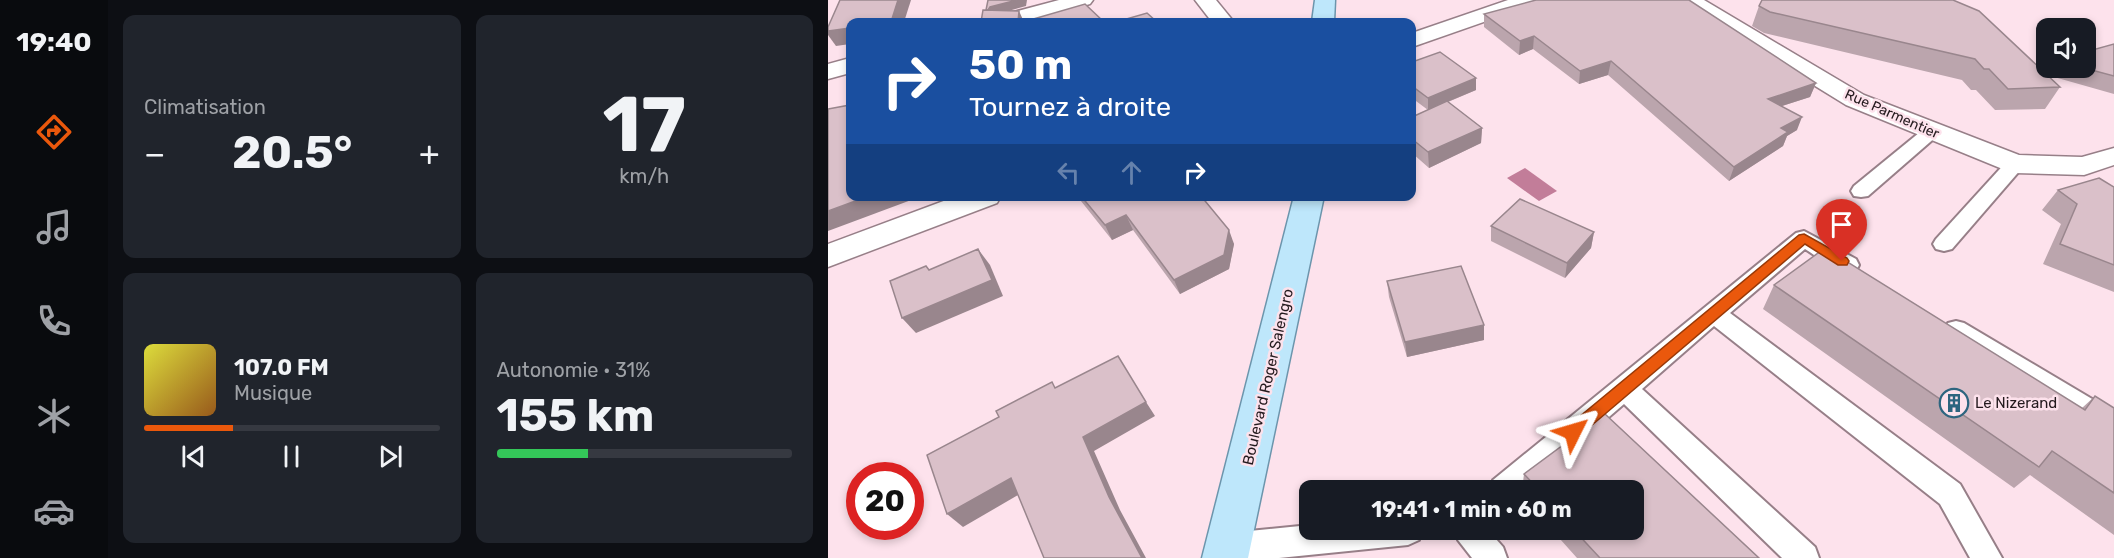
<!DOCTYPE html>
<html lang="fr">
<head>
<meta charset="utf-8">
<style>
	:root { --surface:#171b24; --page:#20242c; --text:#f1f3f6; --muted:#9ea1a6; --line:#363941; --accent:#ea580c }
	body { margin:0; font-family:Rubik,sans-serif; background:var(--page); color:var(--text); height:100vh; display:flex; flex-direction:column; font-size:22px; white-space:nowrap }
	* { box-sizing:border-box; margin:0 }
	p { font-size:20px; color:var(--muted) }
	.icon { flex:none; width:33px; height:33px; fill:none; stroke:currentColor; stroke-width:2; stroke-linecap:round; stroke-linejoin:round }
	.map { position:relative; flex:1; overflow:hidden }
	.side { display:flex; flex-direction:column; gap:15px; padding:15px; background:#0d0f14; width:720px }
	.side>* { flex:none }
	.guide { position:absolute; left:18px; top:18px; width:570px; height:183px; border-radius:12px; box-shadow:0 3px 9px #0003; background:#1a4fa0; color:#fff; overflow:hidden }
	.controls { position:absolute; left:1208px; top:18px; display:grid; gap:12px }
	.controls a { display:grid; place-items:center; width:60px; height:60px; border-radius:12px; background:var(--surface); box-shadow:0 3px 9px #0003; font-size:30px }
	.speed { position:absolute; left:18px; top:462px; display:flex; gap:12px; font-size:30px; font-weight:700; text-align:center }
	.speed>* { display:grid; place-content:center; width:78px; height:78px; border-radius:50%; background:var(--surface); box-shadow:0 3px 9px #0003; line-height:1 }
	.speed .limit { border:9px solid #d22; background:#fff; color:#111 }
	.pin { position:absolute; display:grid; place-items:center; width:51px; height:51px; color:#fff; margin:-62px -26px; border-radius:50% 50% 50% 0; rotate:-45deg; box-shadow:0 0 6px #0007 }
	.pin .icon { rotate:45deg }
	.me { position:absolute; width:66px; margin:-33px; rotate:50deg; stroke-linejoin:round; filter:drop-shadow(0 0 4px #0008) }
	.turn { display:flex; align-items:center; gap:21px; height:126px; padding:0 24px; font-size:27px }
	.turn .icon { width:78px; height:78px; stroke-width:2.5 }
	.turn b { display:block; font-size:42px; line-height:51px }
	.lanes { display:flex; align-items:center; height:57px; padding:0 24px; background:#0003; justify-content:center; gap:30px; direction:ltr }
	.lanes .off { opacity:.35 }
	.big { font-size:45px; font-weight:700; line-height:1.1 }
	.side .tile { flex:1; display:flex; flex-direction:column; justify-content:center; gap:9px; min-width:0; padding:0 21px; border-radius:12px; background:var(--page) }
	.side .dial { align-items:center; gap:0 }
	.dial b { font-size:78px; line-height:1 }
	.song { display:flex; align-items:center; gap:18px }
	.cover { width:72px; height:72px; border-radius:9px; background:linear-gradient(135deg,hsl(60 70% 55%),hsl(30 70% 35%)) }
	.played { height:6px; border-radius:3px; background:linear-gradient(90deg,var(--accent) 30%,var(--line) 30%) }
	.keys { display:flex; justify-content:space-around; direction:ltr }
	.heat { display:flex; justify-content:space-between; align-items:center; font-size:33px; direction:ltr }
	.charge { height:9px; border-radius:4px; background:linear-gradient(90deg,#34c759 31%,var(--line) 0) }
	.side .tiles { flex:1; display:grid; gap:15px; grid-template-columns:repeat(2,1fr) }
	.trip { position:absolute; left:471px; top:480px; width:345px; height:60px; border-radius:12px; background:var(--surface); box-shadow:0 3px 9px #0003; font-weight:700; line-height:60px; text-align:center }
	main { display:flex; flex:1; min-height:0 }
	.tab-bar { display:flex; flex-direction:column; width:108px; justify-content:space-around; align-items:center; background:#090b0e; color:var(--muted) }
	.tab-bar .icon { width:42px; height:42px }
	.tab-bar .current { color:var(--accent) }
	.tab-bar b { font-size:27px; color:var(--text) }
	.map>svg:first-child { display:block }
	.water { fill:#c27d99 }
	.lines { fill:none; stroke-linecap:round; stroke-linejoin:round }
	.lane-casing { stroke:#977f88; stroke-width:4 }
	.street-casing { stroke:#977f88; stroke-width:3 }
	.primary-casing { stroke:#6c95ac; stroke-width:3 }
	.lane { fill:#fff; fill-rule:evenodd }
	.street { fill:#fff; fill-rule:evenodd }
	.primary { fill:#bee7fb; fill-rule:evenodd }
	.wall { fill:#bba5ad }
	.shaded-wall { fill:#99868d }
	.building { fill:#dac0c9; stroke:#99868d; stroke-width:1.5 }
	.route { fill:#ea580c; stroke:#983908; stroke-width:1.5 }
	.labels { text-anchor:middle; dominant-baseline:central; stroke-width:5; stroke-linejoin:round; paint-order:stroke }
	.far-street-label { font-size:14px; fill:#241a1e; stroke:#fde2ec }
	.street-label { font-size:15px; fill:#241a1e; stroke:#fde2ec }
	.poi-label { font-size:15px; fill:#241a1e; stroke:#fde2ec; text-anchor:start }
</style>
</head>
<body>
<main>
<nav class="tab-bar">
<b>19:40</b>
<svg class="icon current" aria-label="directions" viewBox="0 0 24 24"><path d="M12 3l9 9-9 9-9-9zM9 14v-3h6M13 9l2 2-2 2"/></svg>
<svg class="icon" aria-label="music" viewBox="0 0 24 24"><path d="M9 18V5l10-2v13"/><circle cx="6" cy="18" r="3"/><circle cx="16" cy="16" r="3"/></svg>
<svg class="icon" aria-label="phone" viewBox="0 0 24 24"><path d="M5 4h4l2 5-3 2q2 4 5 5l2-3 5 2v4C11 20 4 13 5 4z"/></svg>
<svg class="icon" aria-label="climate" viewBox="0 0 24 24"><path d="M12 3v18M4 7l16 10M4 17L20 7"/></svg>
<svg class="icon" aria-label="car" viewBox="0 0 24 24"><path d="M5 17H2v-5l4-1 3-4h7l3 4 3 1v5h-3M9 17h6M6 11h13"/><circle cx="7" cy="17" r="2"/><circle cx="17" cy="17" r="2"/></svg>
</nav>
<section class="side">
<div class="tiles">
<div class="tile"><p>Climatisation</p>
<div class="heat"><a>−</a><b class="big">20.5°</b><a>+</a></div>
</div>
<div class="tile dial"><b>17</b><p>km/h</p></div>
<div class="tile">
<div class="song"><i class="cover"></i><div><b>107.0 FM</b><p>Musique</p></div></div>
<div class="played"></div>
<div class="keys"><svg class="icon" aria-label="previous" viewBox="0 0 24 24"><path d="M18 5L8 12l10 7zM5 5v14"/></svg><svg class="icon" aria-label="pause" viewBox="0 0 24 24"><path d="M8 5v14M16 5v14"/></svg><svg class="icon" aria-label="next" viewBox="0 0 24 24"><path d="M6 5l10 7-10 7zM19 5v14"/></svg></div>
</div>
<div class="tile"><p>Autonomie · 31%</p><b class="big">155 km</b><div class="charge"></div></div>
</div>
</section>
<div class="map">
<svg width="1286" height="558" viewBox="0 0 1286 558">
	<rect width="100%" height="100%" fill="#fde2ec"/>
	<path class="water" d="M697,168L729,191L711,201L679,178Z"/>
	<g class="lines">
		<g class="lane-casing">
			<g id="lane">
				<path d="M1103,127L1109,128L1112,132L1109,136L1040,196L1033,197L1026,196L1023,191L1026,186L1097,128Z"/>
				<path d="M1187,158L1194,160L1197,164L1194,168L1124,249L1116,251L1108,249L1105,244L1108,239L1180,160Z"/>
				<path d="M976,231L1028,259L1031,265L1028,271C1010,276 992,258 977,249L902,313L1132,484L1174,558H1142L1112,504L886,326L814,389L987,547L991,558H954L796,404L696,490H661L665,480L968,233Z"/>
				<path d="M1128,321L1136,323L1286,412V438L1276,434L1120,337L1116,330L1120,323Z"/>
				<path d="M482,525V530H595L591,540L580,545L451,558H390L386,548L390,537L401,533Z"/>
				<path d="M626,530H660L675,547L679,558H644L630,540Z"/>
			</g>
		</g>
		<g class="street-casing">
			<g id="street">
				<path d="M231,0H265L262,4L197,22H164L167,17Z"/>
				<path d="M367,0H388L406,22H384Z"/>
				<path d="M680,0H710L707,4L584,47V33Z"/>
				<path d="M851,0H876L1036,95L1191,155L1254,157L1286,148V165L1256,175L1187,173L1177,170L1018,105L854,4Z"/>
				<path d="M22,58V73L0,79V64Z"/>
				<path d="M129,196H173L169,203L0,267V244Z"/>
			</g>
		</g>
		<g class="primary-casing">
			<g id="primary">
				<path d="M487,0H507L506,22H484Z"/>
				<path d="M466,196H496L420,558H374Z"/>
			</g>
		</g>
		<use href="#lane" class="lane"/>
		<use href="#street" class="street"/>
		<use href="#primary" class="primary"/>
	</g>
	<g class="wall">
		<path d="M931,6L1218,75L1223,68H1257L1286,44V94L1219,75L1232,87L1217,109L1167,110L1148,90H1143L1134,80L936,33L924,26Z"/>
		<path d="M656,14L988,83L982,97L954,106L969,130L959,136L955,146L901,181L780,75L751,84L705,49L691,55L656,27Z"/>
		<path d="M584,62L648,90L620,102L654,128L653,143L601,168L584,153V117L600,110L584,98Z"/>
		<path d="M1286,187V292L1215,264L1233,224L1214,210L1230,190Z"/>
		<path d="M249,196H373L406,244L401,269L352,294L305,230L284,240Z"/>
		<path d="M663,226L766,232L763,248L737,278L663,241Z"/>
		<path d="M559,281L656,325V340L579,357L561,297Z"/>
		<path d="M946,285L1254,408L1267,396L1286,408V535L1202,475L1186,488L935,309Z"/>
		<path d="M777,414L931,558H749L724,530H806V490H694L696,474Z"/>
	</g>
	<g class="shaded-wall">
		<path d="M70,0H83L76,22H57Z"/>
		<path d="M189,0H199L198,6L166,15L158,14L162,7Z"/>
		<path d="M191,11L196,22H190Z"/>
		<path d="M22,28V44L8,46L0,35V31Z"/>
		<path d="M706,36L705,49L691,55L692,41Z"/>
		<path d="M783,61L780,75L751,84L752,71Z"/>
		<path d="M648,78V90L600,110V98Z"/>
		<path d="M988,83L982,97L935,112L940,99Z"/>
		<path d="M974,117L969,130L959,136L955,146L901,181L906,167L953,128Z"/>
		<path d="M654,128L653,143L601,168L600,152Z"/>
		<path d="M41,196H94L0,231V211Z"/>
		<path d="M298,215L305,230L284,240L277,225Z"/>
		<path d="M401,230L406,244L401,269L352,294L346,280Z"/>
		<path d="M766,232L763,248L737,278L739,263Z"/>
		<path d="M150,249L162,265L175,296L88,333L74,318Z"/>
		<path d="M656,325V340L579,357L577,342Z"/>
		<path d="M318,402L327,416L266,451L292,510L318,558H314L281,497L255,437Z"/>
		<path d="M183,478L197,491L135,527L119,514Z"/>
	</g>
	<g class="building">
		<path d="M12,0H70L63,22H22V28L0,31V27Z"/>
		<path d="M160,0H189L162,7L160,10H158Z"/>
		<path d="M708,0H861L988,83L940,99L974,117L953,128L960,132L906,167L783,61L752,71L706,36L692,41L656,14Z"/>
		<path d="M934,0H1125L1151,11L1232,87L1180,89L1161,69H1156L1147,59L942,12L931,6Z"/>
		<path d="M257,4L276,22H195Z"/>
		<path d="M155,10L191,11L190,22H153Z"/>
		<path d="M319,13L329,22H288Z"/>
		<path d="M1286,44V76L1256,68H1257V52Z"/>
		<path d="M612,52L648,78L600,98L584,86V62Z"/>
		<path d="M619,101L654,128L600,152L584,139V117Z"/>
		<path d="M22,105V196H41L0,211V109Z"/>
		<path d="M1271,178L1286,187V265L1232,244L1249,204L1230,190Z"/>
		<path d="M253,196H373L401,230L396,255L346,280L298,215L277,225Z"/>
		<path d="M692,199L766,232L739,263L663,226Z"/>
		<path d="M997,248L1257,410L1267,396L1286,408V493L1224,451L1211,467L946,285Z"/>
		<path d="M150,249L164,280L74,318L62,281L98,266L101,270Z"/>
		<path d="M633,266L656,325L577,342L559,281Z"/>
		<path d="M290,356L318,402L255,437L281,497L314,558H216L183,478L119,514L99,455L171,417L168,411L224,382L227,388Z"/>
		<path d="M777,414L931,558H772L746,530H806V490H711L696,474Z"/>
	</g>
	<path class="route" d="M976,234L1019,258L1021,261L1019,265H1010L977,244L750,437L745,440L739,437L736,432L739,427L971,235Z"/>
	<defs>
		<g id="building-ring" transform="scale(1.5)"><circle r="9.5" fill="#fde2ec" stroke="#2d657f" stroke-width="1.5"/><path d="M-4-6H4V6H1V3H-1V6H-4ZM-2.5-4.3h1.7v1.8h-1.7ZM.8-4.3h1.7v1.8H.8ZM-2.5-1h1.7V.8h-1.7ZM.8-1h1.7V.8H.8Z" fill="#2d657f"/></g>
	</defs>
	<g fill-rule="evenodd">
		<use href="#building-ring" x="1126" y="403"/>
	</g>
	<g class="labels">
		<g class="far-street-label">
			<text transform="translate(1064 114) rotate(24)">Rue Parmentier</text>
		</g>
		<g class="street-label">
			<text transform="translate(440 377) rotate(-77)">Boulevard Roger Salengro</text>
		</g>
		<g class="poi-label">
			<text x="1147" y="403">Le Nizerand</text>
		</g>
	</g>
</svg>
<div class="controls">
<a><svg class="icon" aria-label="sound" viewBox="0 0 24 24"><path d="M4 9h4l5-4v14l-5-4H4zM17 9q2 3 0 6"/></svg></a>
</div>
<div class="speed"><div class="limit">20</div></div>
<div class="pin" style="left:1014px;top:261px;background:#d93025"><svg class="icon" aria-label="arrive" viewBox="0 0 24 24"><path d="M6 21V4h12l-3 4 3 4H6"/></svg></div>
<svg class="me" style="left:745px;top:432px" viewBox="-20 -20 40 40"><path d="M0-17L14 15 0 8-14 15z" fill="#ea580c" stroke="#fff" stroke-width="4"/></svg>
<div class="trip">19:41 · 1 min · 60 m</div>
<div class="guide">
<div class="turn"><svg class="icon" aria-label="right" viewBox="0 0 24 24"><path d="M7 20v-9h11M14 6l5 5-5 5"/></svg><div><b>50 m</b>Tournez à droite</div></div>
<div class="lanes"><svg class="icon off" aria-label="left" viewBox="0 0 24 24"><path d="M17 20v-9H6M10 6l-5 5 5 5"/></svg><svg class="icon off" aria-label="ahead" viewBox="0 0 24 24"><path d="M12 20V5M6 11l6-6 6 6"/></svg><svg class="icon" aria-label="right" viewBox="0 0 24 24"><path d="M7 20v-9h11M14 6l5 5-5 5"/></svg></div>
</div>
</div>
</main>
</body>
</html>
